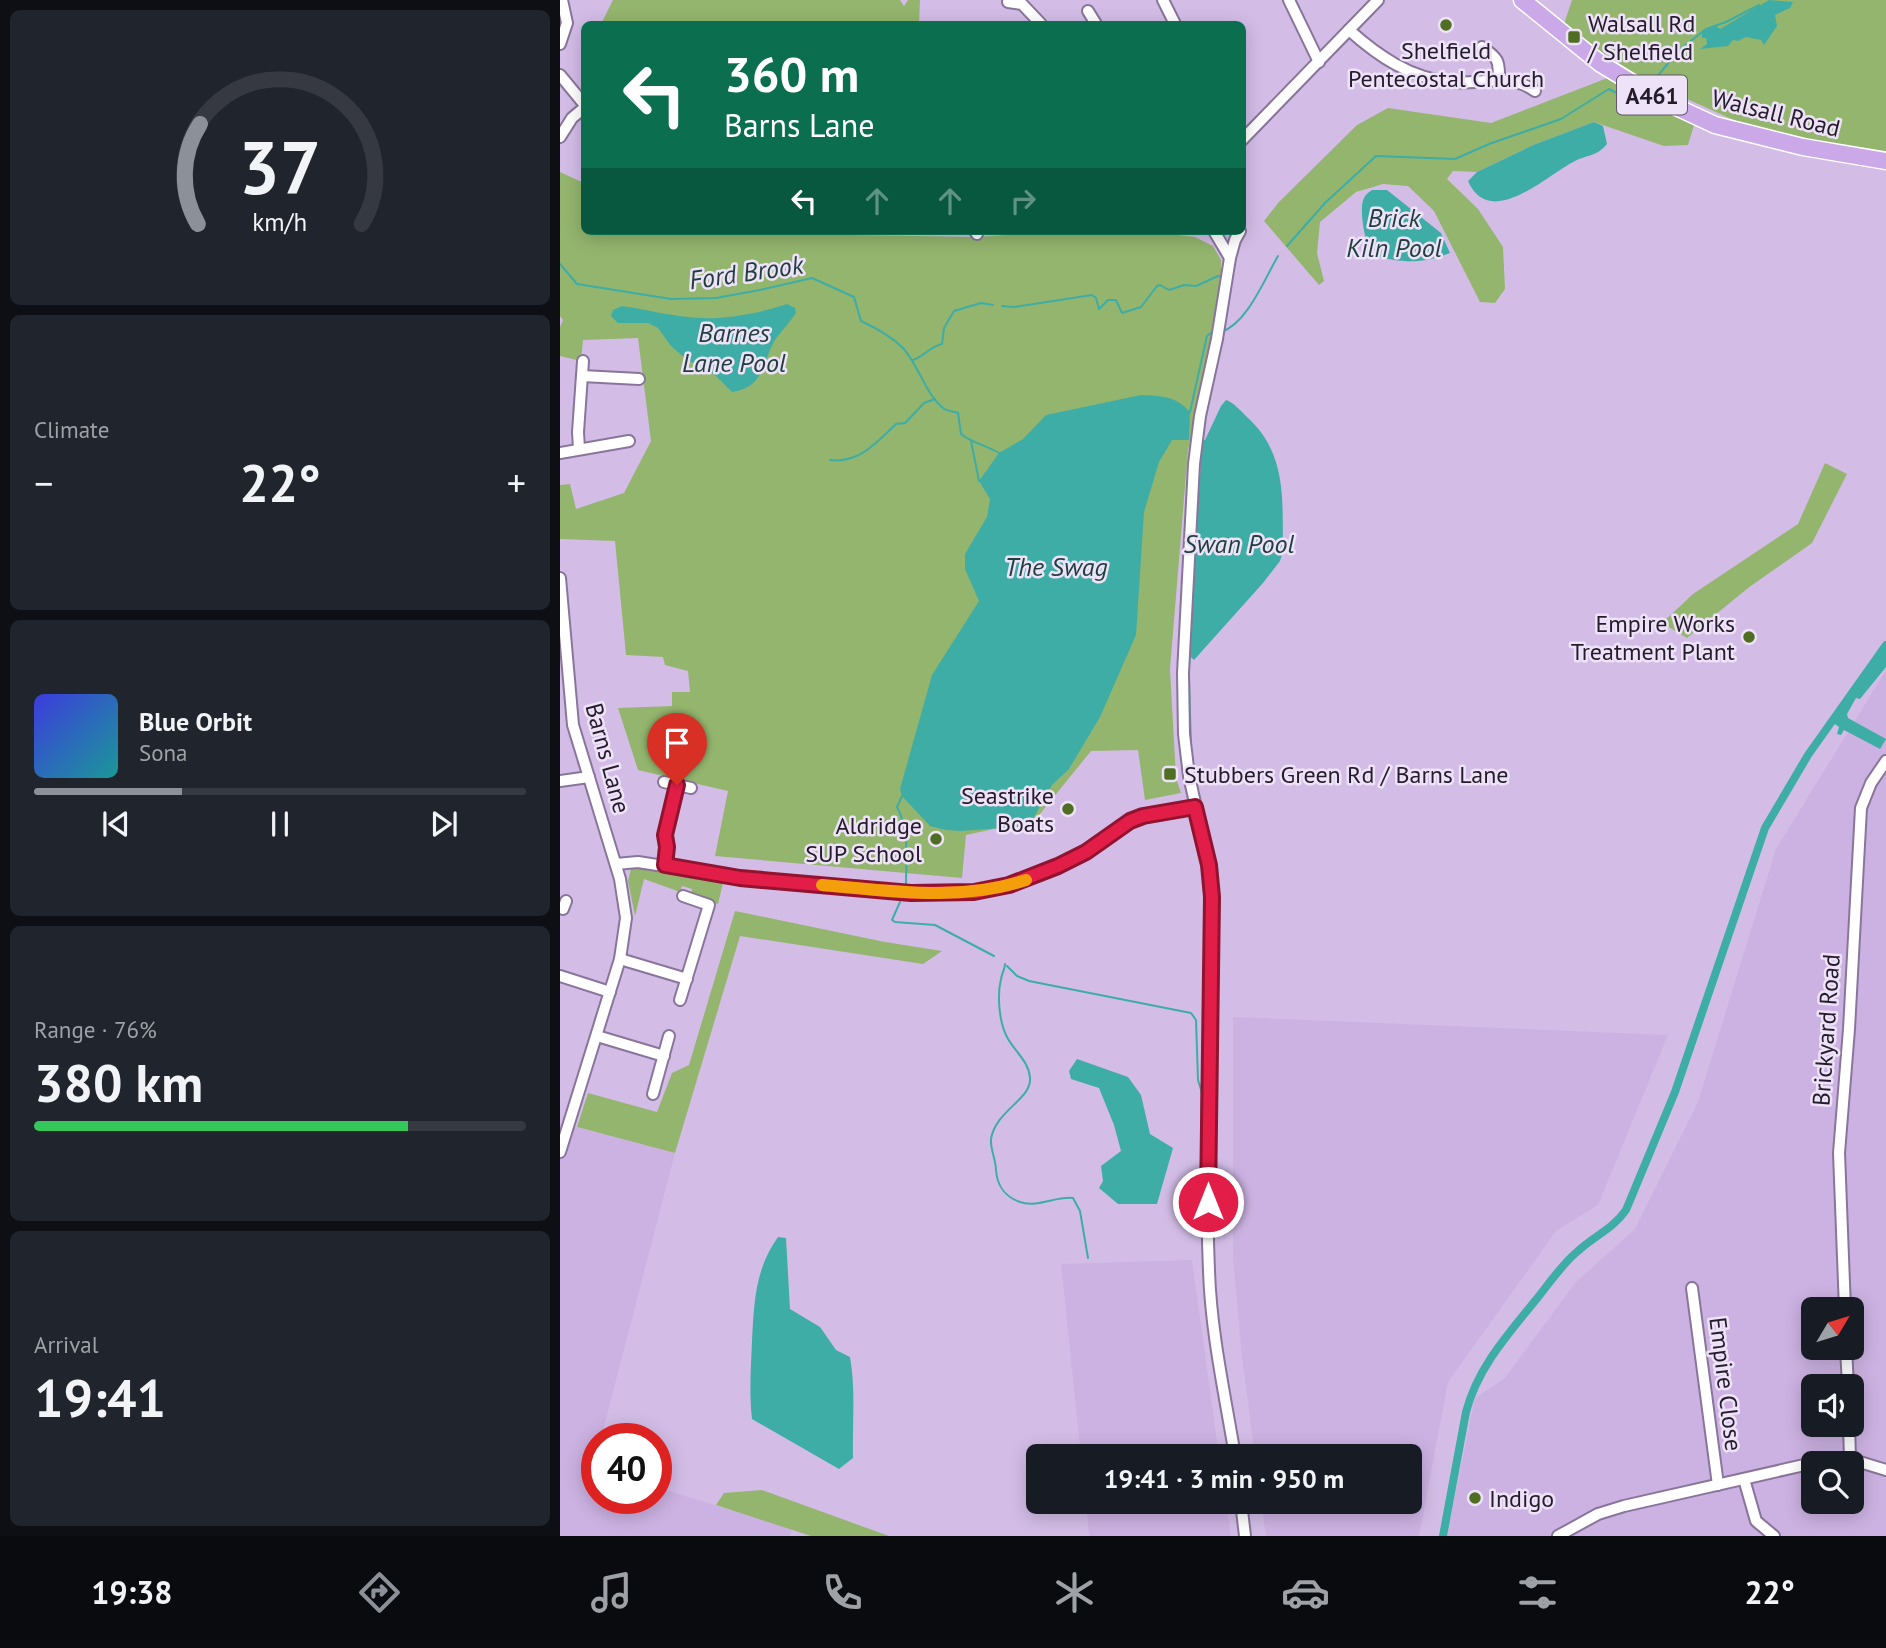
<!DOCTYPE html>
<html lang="en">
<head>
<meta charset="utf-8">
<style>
	:root { --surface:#171b24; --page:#20242c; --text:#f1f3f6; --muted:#9ea1a6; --line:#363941; --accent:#8c9099 }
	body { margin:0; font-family:"PT Sans",sans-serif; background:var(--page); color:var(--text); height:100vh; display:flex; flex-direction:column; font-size:26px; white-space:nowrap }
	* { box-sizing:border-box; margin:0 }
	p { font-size:23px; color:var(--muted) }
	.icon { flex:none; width:38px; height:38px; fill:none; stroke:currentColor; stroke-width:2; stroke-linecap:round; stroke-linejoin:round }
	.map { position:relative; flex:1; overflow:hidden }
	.side { display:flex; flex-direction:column; gap:10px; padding:10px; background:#0d0f14; width:560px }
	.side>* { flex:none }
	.top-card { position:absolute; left:21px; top:21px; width:665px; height:214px; border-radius:10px; box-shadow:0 4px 18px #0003; background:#0b6e4f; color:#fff; overflow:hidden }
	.needle { width:46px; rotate:52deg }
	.controls { position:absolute; left:1241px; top:1297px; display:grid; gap:14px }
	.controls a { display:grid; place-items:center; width:63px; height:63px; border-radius:10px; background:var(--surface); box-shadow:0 4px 18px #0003; font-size:35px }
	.speed { position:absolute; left:21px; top:1423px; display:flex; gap:14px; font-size:35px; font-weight:700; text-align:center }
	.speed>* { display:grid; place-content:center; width:91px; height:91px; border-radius:50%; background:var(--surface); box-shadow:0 4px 18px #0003; line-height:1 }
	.speed .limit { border:10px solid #d22; background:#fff; color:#111 }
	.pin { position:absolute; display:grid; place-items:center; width:60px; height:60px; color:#fff; margin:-72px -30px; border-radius:50% 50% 50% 0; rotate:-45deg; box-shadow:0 0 7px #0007 }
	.pin .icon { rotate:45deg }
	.me { position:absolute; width:77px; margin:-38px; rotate:0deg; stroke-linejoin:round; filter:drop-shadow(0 0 5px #0008) }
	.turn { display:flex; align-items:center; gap:24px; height:147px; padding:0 28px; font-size:32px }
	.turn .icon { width:91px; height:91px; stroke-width:2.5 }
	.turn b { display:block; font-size:49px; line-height:60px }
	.lanes { display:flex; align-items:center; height:66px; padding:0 28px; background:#0003; justify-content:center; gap:35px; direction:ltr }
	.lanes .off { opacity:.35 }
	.big { font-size:52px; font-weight:800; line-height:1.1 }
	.side .card { flex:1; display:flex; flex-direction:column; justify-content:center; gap:10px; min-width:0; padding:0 24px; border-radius:10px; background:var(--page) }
	.side .dial { align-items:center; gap:0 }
	.dial svg { height:182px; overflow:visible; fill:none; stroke:var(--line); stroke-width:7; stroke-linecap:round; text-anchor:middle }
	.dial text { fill:var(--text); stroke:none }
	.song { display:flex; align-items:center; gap:21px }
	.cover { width:84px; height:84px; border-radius:10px; background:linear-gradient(135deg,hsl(240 70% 55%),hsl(180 70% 35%)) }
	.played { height:7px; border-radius:4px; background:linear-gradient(90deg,var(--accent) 30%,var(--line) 30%) }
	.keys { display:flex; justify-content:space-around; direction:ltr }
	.heat { display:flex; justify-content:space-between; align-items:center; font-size:38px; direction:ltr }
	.charge { height:10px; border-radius:5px; background:linear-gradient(90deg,#34c759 76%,var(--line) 0) }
	.trip { position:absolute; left:466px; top:1444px; width:396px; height:70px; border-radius:10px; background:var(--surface); box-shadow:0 4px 18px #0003; font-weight:800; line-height:70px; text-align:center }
	.tab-bar { display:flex; height:112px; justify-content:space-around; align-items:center; background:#090b0e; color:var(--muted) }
	.tab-bar .icon { width:49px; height:49px }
	.tab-bar .selected { color:var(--accent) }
	.tab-bar b { font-size:32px; color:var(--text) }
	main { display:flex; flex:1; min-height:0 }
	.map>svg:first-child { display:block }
	.built { fill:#ccb2e2; fill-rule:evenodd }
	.green { fill:#94b56e }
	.water { fill:#3eada6 }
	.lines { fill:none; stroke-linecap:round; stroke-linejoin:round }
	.stream { stroke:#3eada6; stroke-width:2 }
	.canal { stroke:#3eada6; stroke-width:8 }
	.minor-casing { stroke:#89759b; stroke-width:14 }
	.highway-casing { stroke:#fff; stroke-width:19 }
	.minor { stroke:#fff; stroke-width:10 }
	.highway { stroke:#cba9e8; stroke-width:16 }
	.route-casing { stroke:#92132f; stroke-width:18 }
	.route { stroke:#e11d48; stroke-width:12 }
	.slow { stroke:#f59e0b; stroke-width:12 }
	.poi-dot { fill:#4f6e23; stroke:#eee2f8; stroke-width:2.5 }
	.labels { text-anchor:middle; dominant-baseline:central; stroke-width:5; stroke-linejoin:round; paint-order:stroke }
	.shield { fill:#eee2f8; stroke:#615768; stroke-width:2 }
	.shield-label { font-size:23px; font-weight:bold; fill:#241c2b }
	.poi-label { font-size:24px; fill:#241c2b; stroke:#eee2f8; text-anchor:start }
	.street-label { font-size:24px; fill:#241c2b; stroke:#eee2f8 }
	.water-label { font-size:26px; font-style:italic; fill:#1e3f3d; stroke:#eee2f8 }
</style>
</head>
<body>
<main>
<section class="side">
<div class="card dial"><svg viewBox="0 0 100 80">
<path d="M14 69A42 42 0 1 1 86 69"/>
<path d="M14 69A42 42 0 0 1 15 25" stroke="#8c9099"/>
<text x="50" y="56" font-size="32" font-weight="700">37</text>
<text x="50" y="72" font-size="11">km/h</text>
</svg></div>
<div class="card"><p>Climate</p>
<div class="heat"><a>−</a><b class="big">22°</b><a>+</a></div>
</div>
<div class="card">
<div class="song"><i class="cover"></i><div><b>Blue Orbit</b><p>Sona</p></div></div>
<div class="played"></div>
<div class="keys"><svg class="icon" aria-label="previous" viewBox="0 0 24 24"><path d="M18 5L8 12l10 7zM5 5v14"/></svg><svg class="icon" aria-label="pause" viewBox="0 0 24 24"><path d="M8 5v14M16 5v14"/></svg><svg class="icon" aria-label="next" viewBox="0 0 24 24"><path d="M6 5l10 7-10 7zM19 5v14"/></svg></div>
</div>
<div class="card"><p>Range · 76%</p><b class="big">380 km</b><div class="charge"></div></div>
<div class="card"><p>Arrival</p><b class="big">19:41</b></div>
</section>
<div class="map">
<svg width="1326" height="1536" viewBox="0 0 1326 1536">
	<rect width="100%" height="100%" fill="#d3bde7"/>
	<g class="built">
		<path d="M1326,670V1536H887L915,1398L944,1379L1016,1282L1075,1229L1138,1102L1216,849ZM1253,1309H1292V1348H1253ZM1253,1386H1292V1424H1253ZM1253,1463H1292V1502H1253Z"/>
		<path d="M673,1017L1108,1035L1038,1205L996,1231L888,1382L859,1536H706L701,1502H849V1456H695L682,1357L673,1258Z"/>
		<path d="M0,1123L115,1153L41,1438H37V1456L34,1468L37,1469V1498H96V1487L232,1529L230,1536H0Z"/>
		<path d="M632,1260L659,1456H521L501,1264Z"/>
		<path d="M526,1502H666L671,1536H529Z"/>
	</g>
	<g class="green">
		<path d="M53,0H340L344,6L348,0H360L359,24H41Z"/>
		<path d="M1012,0H1326V153L1244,141L1178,122L1085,80L1003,27Z"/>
		<path d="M1050,77L1134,125L1128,145L1104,146L1034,122L973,145L917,172L893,171L887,179L918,209L943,247L945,289L935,303L920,302L874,211L848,186L823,184L796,192L760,222L757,253L764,281L759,285L704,221L718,203L797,125L828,108L931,123Z"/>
		<path d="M0,172L24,183V231H263L290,235L417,237L510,231H585L635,237L653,246L661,260V277L653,337L628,450L610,669L616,778L621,793L585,800L578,750L531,751L475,820L406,835L402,878L155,856L168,791L78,770L58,708L112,706V692H130L128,671L105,665L103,657L66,655L55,541L0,539V485L10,484L16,509L64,493L91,441L78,338L23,340L21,361L0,356V327L3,320L0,316Z"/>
		<path d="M1265,463L1287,474L1252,543L1188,588L1127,638L1102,623L1133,594L1238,524Z"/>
		<path d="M81,866L163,883L158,904L131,895L132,889L122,886L120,892L84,879L75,916L68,881L71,869Z"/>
		<path d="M175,911L325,942L382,951L363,964L180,936L115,1153L17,1127L28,1093L97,1112L112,1073L129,1065Z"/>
		<path d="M202,1490L329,1536H251L156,1505L164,1493Z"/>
	</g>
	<g class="water">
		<path d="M1209,0L1233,2L1230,8L1215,15L1217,26L1204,45L1201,40L1186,37L1178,41L1173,40L1168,46L1140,49L1147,44L1146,38H1142V31L1155,25L1160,29Z"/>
		<path d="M1034,122L1043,126L1047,144C1036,157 1029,154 1015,161C987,175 930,231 908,181L917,172L973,145Z"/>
		<path d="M812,190H827L881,233L890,253C861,265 842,262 812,256C806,246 798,209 804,198C806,194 808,193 812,190Z"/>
		<path d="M227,304L235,308L236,313C229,323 221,331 215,340C201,364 205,387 172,392L154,374L126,359L111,346L98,328L88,323H58L51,316L53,310L62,306C84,309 106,315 128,317C159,321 197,314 227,304Z"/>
		<path d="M581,395C602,396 616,396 630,412L629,440H612L599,462L584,512L576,635L540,717L509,769L492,785L469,826L401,831L386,830L370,826L342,796L340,789L372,675L419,601L405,569V554L427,517L430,499L419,481L439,453L463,439L486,415Z"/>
		<path d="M666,400C674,403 681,411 687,417C728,454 722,501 723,551L720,561L703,583L634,660L629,655L641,460L640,440H645L661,406Z"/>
		<path d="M1326,645V667L1300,699L1296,698L1287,714L1288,718L1326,739L1320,749L1284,730L1281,735L1277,734L1279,727L1272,722Z"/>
		<path d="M517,1059L568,1077L581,1095L590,1134L613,1148L597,1204H558L539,1188L543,1181L541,1166L561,1151L554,1125L539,1088L511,1079L509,1071Z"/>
		<path d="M218,1237L226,1238L230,1309L260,1327L276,1350L290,1357C296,1390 292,1424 293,1458L279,1469L192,1419C189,1392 191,1368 192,1341C194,1303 195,1269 218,1237Z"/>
	</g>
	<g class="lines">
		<g class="stream">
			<path d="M1092,83L1118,51L1146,29L1166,22L1199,5"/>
			<path d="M727,246L765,203L816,156L895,159L929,144L1001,119L1049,89L1079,105L1083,100"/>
			<path d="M0,264L17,284L111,299L156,298L200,290L252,278L294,297L301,321C316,328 331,336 343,348C359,366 365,393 383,408C388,412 394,411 398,413L401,434C412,443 426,445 439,453"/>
			<path d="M442,306L454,307L532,295L536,298L539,309L548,300H556L562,313L581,307L597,286L600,285L609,290L624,285L636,286L658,276L661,277"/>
			<path d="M661,332C687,324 705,278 718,256"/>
			<path d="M353,360C365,356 369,347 382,344L384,328L394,311L421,303L433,305"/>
			<path d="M630,412L647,336L652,332"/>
			<path d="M411,441L419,481"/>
			<path d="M270,460C299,464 317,442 336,424L345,423L364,403L375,399"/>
			<path d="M629,666L630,657"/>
			<path d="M629,679L631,747"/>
			<path d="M633,768L637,786"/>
			<path d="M342,796L337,807C350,831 346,858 346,885"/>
			<path d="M641,805L647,828"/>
			<path d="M340,902L332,920L335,922L375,925L434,956"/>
			<path d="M445,964C445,969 442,973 441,979C437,995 439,1022 447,1037C454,1051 469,1061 470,1078C472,1099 436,1110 431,1139C430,1149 436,1160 436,1170C437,1185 445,1197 460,1202C477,1208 496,1196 513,1198L520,1211L528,1258"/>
			<path d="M447,966L457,976L469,981L631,1013L636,1020L638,1080L642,1093"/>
		</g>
		<path class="canal" d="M883,1536L906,1412C918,1366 950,1332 979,1296C991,1281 1003,1263 1018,1251C1035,1235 1052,1230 1066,1210L1115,1092L1205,828L1248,755L1326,645"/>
		<g class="minor-casing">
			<g id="minor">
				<path d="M603,0L615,24"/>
				<path d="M729,0L759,62"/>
				<path d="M448,2L462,4L481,24"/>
				<path d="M528,11L536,24"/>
				<path d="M789,30C818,56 850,78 890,82C920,85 949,72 975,91"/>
				<path d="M0,44L7,23L2,0"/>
				<path d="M922,47C939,59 939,60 939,81"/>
				<path d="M0,75L24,104"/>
				<path d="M0,137L12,118L24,108"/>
				<path d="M682,140L818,0"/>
				<path d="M415,231L417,234"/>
				<path d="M654,231L670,258"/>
				<path d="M22,376L79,379"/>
				<path d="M19,449L18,432L23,361"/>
				<path d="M0,453L69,441"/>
				<path d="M0,578L13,725L60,879L66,918L60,959L0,1152"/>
				<path d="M0,781L29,777"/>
				<path d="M104,782L131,788"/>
				<path d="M56,864L78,862L180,878L351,893L394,894L432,889L467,879L513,859L570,821L594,813L635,807"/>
				<path d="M105,865L107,847L105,835L117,785"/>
				<path d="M3,909L6,901"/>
				<path d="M60,959L127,979"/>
				<path d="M0,976L50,992"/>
				<path d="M120,1000L149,905L123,896"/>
				<path d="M37,1036L104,1056"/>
				<path d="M93,1094L109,1036"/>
				<path d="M1132,1288L1158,1485"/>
				<path d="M1285,1309L1279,1153L1289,1029L1301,808L1311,783L1326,761"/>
				<path d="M1286,1348L1288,1386"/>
				<path d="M1289,1424L1290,1459"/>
				<path d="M675,1456C665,1395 651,1333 649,1271C644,1146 650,1021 652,897L649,865L629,776L624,734L623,673L634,464L640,416L657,339L670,258L675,240L680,231"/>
				<path d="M1255,1463L1290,1459L1326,1470"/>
				<path d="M1184,1479L1196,1521L1214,1536"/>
				<path d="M681,1502L685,1536"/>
				<path d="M998,1536L1038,1514L1064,1506L1253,1463"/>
			</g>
		</g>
		<g class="highway-casing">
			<path id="highway" d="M962,0L1041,64L1099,99L1155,125L1243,147L1326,161"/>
		</g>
		<use href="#minor" class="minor"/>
		<use href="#highway" class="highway"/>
	</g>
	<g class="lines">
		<g class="route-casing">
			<path id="route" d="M117,785L105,835L107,847L105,865L180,878L351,893L414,892L449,885L498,866L526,852L570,821L583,816L635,807L649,865L652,897L648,1202"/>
		</g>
		<use href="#route" class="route"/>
		<path class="slow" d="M262,885C331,891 399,902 466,880"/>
	</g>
	<g class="poi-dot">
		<circle cx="886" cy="25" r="7"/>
		<rect x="1007" y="30" width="14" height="14" rx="3.5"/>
		<circle cx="1189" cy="637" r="7"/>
		<rect x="603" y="767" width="14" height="14" rx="3.5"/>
		<circle cx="508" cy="809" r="7"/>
		<circle cx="376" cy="839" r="7"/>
		<circle cx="915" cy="1498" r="7"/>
	</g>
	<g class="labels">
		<rect class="shield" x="1057" y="75.5" width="70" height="39" rx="5"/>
		<g class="shield-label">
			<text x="1092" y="95">A461</text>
		</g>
		<g class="poi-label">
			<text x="1028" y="23">Walsall Rd<tspan x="1028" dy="28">/ Shelfield</tspan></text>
			<text x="886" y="50" text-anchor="middle">Shelfield<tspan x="886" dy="28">Pentecostal Church</tspan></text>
			<text x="1175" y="623" text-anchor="end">Empire Works<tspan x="1175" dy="28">Treatment Plant</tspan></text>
			<text x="624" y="774">Stubbers Green Rd / Barns Lane</text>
			<text x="494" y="795" text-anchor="end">Seastrike<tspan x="494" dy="28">Boats</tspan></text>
			<text x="362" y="825" text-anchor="end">Aldridge<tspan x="362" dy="28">SUP School</tspan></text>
			<text x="929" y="1498">Indigo</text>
		</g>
		<g class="street-label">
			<text transform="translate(1216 113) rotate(14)">Walsall Road</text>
			<text transform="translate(48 758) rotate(75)">Barns Lane</text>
			<text transform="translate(1266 1030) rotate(-86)">Brickyard Road</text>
			<text transform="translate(1166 1384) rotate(83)">Empire Close</text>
		</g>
		<g class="water-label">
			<text x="834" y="217">Brick<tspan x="834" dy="30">Kiln Pool</tspan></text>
			<text transform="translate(186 272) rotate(-8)">Ford Brook</text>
			<text x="174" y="332">Barnes<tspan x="174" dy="30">Lane Pool</tspan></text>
			<text x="679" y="543">Swan Pool</text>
			<text x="496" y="566">The Swag</text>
		</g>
	</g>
</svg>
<div class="controls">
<a><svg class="needle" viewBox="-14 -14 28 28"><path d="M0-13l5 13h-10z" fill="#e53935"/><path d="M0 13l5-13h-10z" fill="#9ea1a6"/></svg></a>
<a><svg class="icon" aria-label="sound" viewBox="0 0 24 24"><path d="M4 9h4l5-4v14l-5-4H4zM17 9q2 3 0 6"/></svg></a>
<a><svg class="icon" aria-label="search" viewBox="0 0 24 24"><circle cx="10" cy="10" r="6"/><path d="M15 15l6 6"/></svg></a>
</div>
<div class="speed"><div class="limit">40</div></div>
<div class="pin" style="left:117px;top:785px;background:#d93025"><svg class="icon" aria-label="arrive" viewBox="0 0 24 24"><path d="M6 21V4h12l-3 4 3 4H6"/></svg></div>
<svg class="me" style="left:648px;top:1202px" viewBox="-20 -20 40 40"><circle r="17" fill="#e11d48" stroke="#fff" stroke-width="3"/><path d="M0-11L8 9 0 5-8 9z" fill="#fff"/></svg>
<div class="trip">19:41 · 3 min · 950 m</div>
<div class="top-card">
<div class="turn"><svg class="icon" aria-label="left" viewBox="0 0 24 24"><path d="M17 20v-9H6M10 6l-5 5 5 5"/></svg><div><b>360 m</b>Barns Lane</div></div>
<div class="lanes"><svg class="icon" aria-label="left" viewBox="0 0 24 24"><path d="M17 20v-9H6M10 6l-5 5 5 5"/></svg><svg class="icon off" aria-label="ahead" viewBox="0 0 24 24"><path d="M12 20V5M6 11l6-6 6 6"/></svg><svg class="icon off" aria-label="ahead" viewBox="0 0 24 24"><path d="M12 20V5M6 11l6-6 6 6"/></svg><svg class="icon off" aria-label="right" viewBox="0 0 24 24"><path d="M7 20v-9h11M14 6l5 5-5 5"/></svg></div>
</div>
</div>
</main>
<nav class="tab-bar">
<b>19:38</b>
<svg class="icon selected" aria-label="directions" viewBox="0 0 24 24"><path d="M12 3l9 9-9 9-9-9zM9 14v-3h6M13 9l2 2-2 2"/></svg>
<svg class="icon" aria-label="music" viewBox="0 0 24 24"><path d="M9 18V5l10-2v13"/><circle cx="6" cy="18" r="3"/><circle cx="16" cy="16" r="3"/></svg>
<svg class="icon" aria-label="phone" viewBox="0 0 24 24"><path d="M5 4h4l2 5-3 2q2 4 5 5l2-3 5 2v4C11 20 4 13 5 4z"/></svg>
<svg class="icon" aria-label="climate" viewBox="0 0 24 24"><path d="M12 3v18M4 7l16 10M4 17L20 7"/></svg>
<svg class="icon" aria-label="car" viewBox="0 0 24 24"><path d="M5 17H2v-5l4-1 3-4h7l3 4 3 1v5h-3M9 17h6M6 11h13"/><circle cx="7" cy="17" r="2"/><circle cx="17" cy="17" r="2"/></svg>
<svg class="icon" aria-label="filters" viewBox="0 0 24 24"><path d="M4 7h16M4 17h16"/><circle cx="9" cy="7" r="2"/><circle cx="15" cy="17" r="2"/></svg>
<b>22°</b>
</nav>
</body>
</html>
